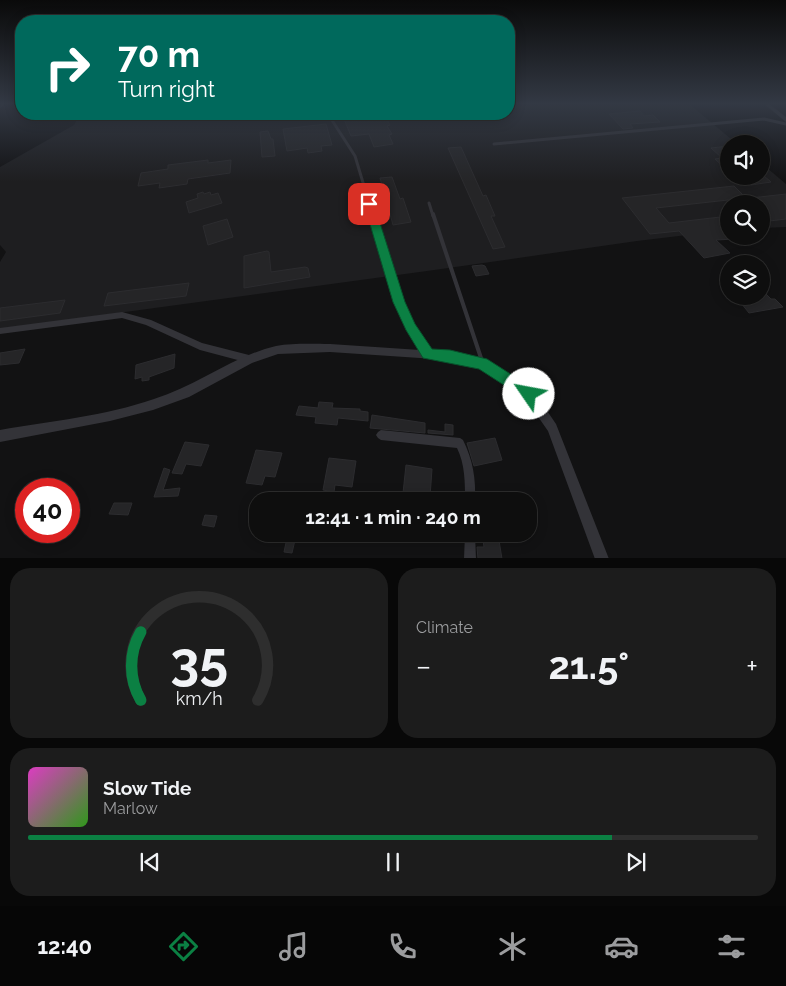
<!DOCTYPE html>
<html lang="en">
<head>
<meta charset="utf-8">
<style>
	:root { --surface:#0e0e0e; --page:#1c1c1c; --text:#f1f3f6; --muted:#9b9c9e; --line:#2e2e2e; --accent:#0b8043 }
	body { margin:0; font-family:Raleway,sans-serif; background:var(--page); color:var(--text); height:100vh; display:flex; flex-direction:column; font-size:19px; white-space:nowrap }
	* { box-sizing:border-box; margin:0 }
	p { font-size:16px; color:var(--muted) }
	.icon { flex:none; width:28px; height:28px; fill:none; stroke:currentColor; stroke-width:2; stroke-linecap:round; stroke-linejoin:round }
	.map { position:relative; height:558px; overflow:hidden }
	.details { display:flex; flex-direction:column; gap:10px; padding:10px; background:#080808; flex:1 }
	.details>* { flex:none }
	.hud { position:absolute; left:15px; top:15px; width:500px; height:105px; border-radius:20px; box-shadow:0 2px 12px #0003,0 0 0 1px var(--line); background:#00695c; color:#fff; overflow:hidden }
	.buttons { position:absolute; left:720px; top:135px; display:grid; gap:10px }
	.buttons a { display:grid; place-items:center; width:50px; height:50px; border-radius:50%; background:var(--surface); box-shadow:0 2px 12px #0003,0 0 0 1px var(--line); font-size:25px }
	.speed { position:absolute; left:15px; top:478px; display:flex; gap:10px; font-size:25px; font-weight:700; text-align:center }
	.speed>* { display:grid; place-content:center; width:65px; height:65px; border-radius:50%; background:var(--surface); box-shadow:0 2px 12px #0003,0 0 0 1px var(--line); line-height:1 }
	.speed .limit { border:8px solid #d22; background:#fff; color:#111 }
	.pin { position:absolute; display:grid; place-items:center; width:42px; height:42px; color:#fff; margin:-21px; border-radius:10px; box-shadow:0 2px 8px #0006 }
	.me { position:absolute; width:55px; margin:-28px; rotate:303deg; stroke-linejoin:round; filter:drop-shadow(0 0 4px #0008) }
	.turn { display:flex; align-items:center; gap:18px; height:105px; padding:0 20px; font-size:22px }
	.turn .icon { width:65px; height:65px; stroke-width:2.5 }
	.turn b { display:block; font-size:35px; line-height:42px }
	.big { font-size:38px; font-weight:700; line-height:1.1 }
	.details .tile { flex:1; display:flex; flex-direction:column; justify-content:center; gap:8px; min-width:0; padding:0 18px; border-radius:20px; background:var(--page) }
	.details .dial { align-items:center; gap:0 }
	.dial svg { height:130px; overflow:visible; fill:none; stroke:var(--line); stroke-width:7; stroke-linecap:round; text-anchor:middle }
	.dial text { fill:var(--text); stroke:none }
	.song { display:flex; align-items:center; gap:15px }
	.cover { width:60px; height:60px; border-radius:8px; background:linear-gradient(135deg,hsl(310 70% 55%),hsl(110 70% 35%)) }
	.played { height:5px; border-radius:2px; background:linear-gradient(90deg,var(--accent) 80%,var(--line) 80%) }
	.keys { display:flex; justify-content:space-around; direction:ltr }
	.heat { display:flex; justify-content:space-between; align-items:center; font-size:28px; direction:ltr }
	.details .tiles { flex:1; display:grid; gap:10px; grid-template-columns:1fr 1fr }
	.tile:last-child { grid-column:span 2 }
	.trip { position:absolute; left:249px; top:492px; width:288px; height:50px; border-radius:20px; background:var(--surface); box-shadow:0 2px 12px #0003,0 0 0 1px var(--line); font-weight:700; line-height:50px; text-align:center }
	.tabs { display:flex; height:80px; justify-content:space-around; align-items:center; background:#060606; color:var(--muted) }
	.tabs .icon { width:35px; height:35px }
	.tabs .on { color:var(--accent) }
	.tabs b { font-size:22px; color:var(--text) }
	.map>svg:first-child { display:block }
	.built { fill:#1e1e20 }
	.building { fill:#252527; stroke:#2c2c2f }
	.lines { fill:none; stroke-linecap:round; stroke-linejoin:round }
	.service-far1 { stroke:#333338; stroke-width:3 }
	.service { stroke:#333338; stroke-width:4 }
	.minor { fill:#333338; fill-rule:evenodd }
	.tertiary { fill:#333338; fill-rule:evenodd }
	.route { fill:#0b8043; stroke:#07532c }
</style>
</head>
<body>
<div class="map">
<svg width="786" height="559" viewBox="0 0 786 559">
	<rect width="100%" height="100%" fill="#121213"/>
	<path class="built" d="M509,103H688L737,144H729V176H761V163L786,184V227L761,228V204H729V230L637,241L427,271L0,329V262L6,252L0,245V167L74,125L80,114H509Z"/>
	<g class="building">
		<path d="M640,111L644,116L653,115L660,122L630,124L633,128L623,129L609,114Z"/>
		<path d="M384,114L390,125L387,126L392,134L389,135L393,144L374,147L369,134L351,136L344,119Z"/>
		<path d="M326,124L332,145L321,146L322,151L308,153L307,148L287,151L283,129Z"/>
		<path d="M268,131L271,139H273L275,156L262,157L260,132Z"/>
		<path d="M729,146V172L715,159L722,158L711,148Z"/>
		<path d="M461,147L483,196L486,195L495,216H491L505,247L493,249L448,148Z"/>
		<path d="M208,160V163L231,160L230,173L188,179L187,184L159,188L160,183L138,186L141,173L168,169V165Z"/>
		<path d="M741,176H764L771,182L751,185Z"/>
		<path d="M392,177L400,199L403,198L411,222L393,225L380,178Z"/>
		<path d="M734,186L746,198L656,208L669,223L729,216V236L734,239L716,240L730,253L704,258L679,231L650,234L622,198Z"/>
		<path d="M203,192L204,194L210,192L211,195L218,193L222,203L189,213L186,202L198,198L197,194Z"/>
		<path d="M786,194V219L761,222V204H742V199Z"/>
		<path d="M227,219L233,237L208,245L203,226Z"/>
		<path d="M267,251L269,252L271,272L305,267L308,268L310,277L244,288V256Z"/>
		<path d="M482,265L485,266L489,274L476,276L472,266Z"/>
		<path d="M189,283L186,296L104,306L108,293Z"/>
		<path d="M761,289L771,299H775L783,307L749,313L737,298L761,296Z"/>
		<path d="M65,300L60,313L0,321V308Z"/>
		<path d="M25,349L19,363L0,365V353Z"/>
		<path d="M175,354L174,368L149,377V380L142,381V377L135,379L136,365Z"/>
		<path d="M319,402L333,403L332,408L360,409V411L368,412V421L338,418L337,425L315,423L316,417L296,415L299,406L318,408Z"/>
		<path d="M372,415L425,423V433L370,428Z"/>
		<path d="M445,424L453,425V435L428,433V430L445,432Z"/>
		<path d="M495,438L502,460L474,466L467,443Z"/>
		<path d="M185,442L209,445L201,466L186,464L182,474L172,473Z"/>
		<path d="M256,450L282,453L275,477L265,476L262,485L246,483Z"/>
		<path d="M329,458L356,461L352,487L335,485L334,492L323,490Z"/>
		<path d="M406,465L432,469L430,497L403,493Z"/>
		<path d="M164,468L170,470L163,490L180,488L178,496L154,497Z"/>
		<path d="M114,503H132L128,515L109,514Z"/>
		<path d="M205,515L217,516L214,527L202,525Z"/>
		<path d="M482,534H498L502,559H478L477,547H484Z"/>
		<path d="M287,538L295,540L292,553L284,552Z"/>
	</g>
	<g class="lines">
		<g class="service-far1">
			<path d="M328,114L355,156L373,216"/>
			<path d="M494,144L764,119L786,124"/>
			<path d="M429,203L433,216"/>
		</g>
		<g class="service">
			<path d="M373,214L399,301L410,326L428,354"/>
			<path d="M433,214L482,361"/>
		</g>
		<g class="minor">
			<path d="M1,103H7L0,108Z"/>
			<path d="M763,103H768L786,117V122Z"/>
			<path d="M122,312L151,320L202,343L249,355L252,356L253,359L252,362L249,363L200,350L146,325L122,318L0,334V328Z"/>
			<path d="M381,430L460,438L463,440C473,460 476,479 475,501H465C465,483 465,464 457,448L381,440L378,438L376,435L378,432Z"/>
			<path d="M465,534H475L476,559H464Z"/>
		</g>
		<path class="tertiary" d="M330,344L450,352L483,358L533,390L556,424L609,559H595L548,431L525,398L481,367L450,360L330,352L278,354L252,363L189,397L153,410L110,421L0,442V430C51,421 105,416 154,399C197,386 233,356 276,346C292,343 314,344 330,344Z"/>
	</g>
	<linearGradient id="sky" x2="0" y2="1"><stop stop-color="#0a0a0a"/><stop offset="0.57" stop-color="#333944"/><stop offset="1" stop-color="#333944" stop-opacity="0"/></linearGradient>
	<rect width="786" height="182" fill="url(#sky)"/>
	<path class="route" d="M369,201L374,204L405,302L415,324L432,349L450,350L487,359L534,389L536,394L534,398L529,400L524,398L479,369L423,358L406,330L393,302L364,204Z"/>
</svg>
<div class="buttons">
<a><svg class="icon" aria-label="sound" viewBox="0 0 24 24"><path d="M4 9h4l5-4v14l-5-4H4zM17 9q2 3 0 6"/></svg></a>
<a><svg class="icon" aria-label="search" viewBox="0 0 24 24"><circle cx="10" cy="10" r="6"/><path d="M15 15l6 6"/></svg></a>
<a><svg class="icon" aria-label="layers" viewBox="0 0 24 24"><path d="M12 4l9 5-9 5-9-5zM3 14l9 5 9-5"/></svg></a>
</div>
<div class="speed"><div class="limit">40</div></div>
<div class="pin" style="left:369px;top:204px;background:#d93025"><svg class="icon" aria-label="arrive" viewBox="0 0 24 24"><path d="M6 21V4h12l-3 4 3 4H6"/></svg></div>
<svg class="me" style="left:529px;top:394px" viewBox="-20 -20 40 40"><circle r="19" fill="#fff"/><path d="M0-13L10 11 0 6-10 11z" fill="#0b8043"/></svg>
<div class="trip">12:41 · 1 min · 240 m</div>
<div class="hud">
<div class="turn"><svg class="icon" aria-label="right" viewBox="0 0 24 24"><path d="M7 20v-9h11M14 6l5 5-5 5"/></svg><div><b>70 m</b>Turn right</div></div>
</div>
</div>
<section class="details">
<div class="tiles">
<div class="tile dial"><svg viewBox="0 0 100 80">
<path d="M14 69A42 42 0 1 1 86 69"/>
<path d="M14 69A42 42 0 0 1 14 27" stroke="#0b8043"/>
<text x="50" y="56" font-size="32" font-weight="700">35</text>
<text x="50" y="72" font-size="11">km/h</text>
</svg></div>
<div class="tile"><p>Climate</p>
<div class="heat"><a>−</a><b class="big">21.5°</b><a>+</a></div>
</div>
<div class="tile">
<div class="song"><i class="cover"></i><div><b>Slow Tide</b><p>Marlow</p></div></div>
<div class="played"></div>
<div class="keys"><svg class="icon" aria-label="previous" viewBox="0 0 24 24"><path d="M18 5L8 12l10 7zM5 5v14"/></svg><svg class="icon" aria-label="pause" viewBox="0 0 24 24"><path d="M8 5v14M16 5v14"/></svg><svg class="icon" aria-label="next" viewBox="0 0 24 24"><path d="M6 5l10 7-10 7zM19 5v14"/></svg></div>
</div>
</div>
</section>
<nav class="tabs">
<b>12:40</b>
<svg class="icon on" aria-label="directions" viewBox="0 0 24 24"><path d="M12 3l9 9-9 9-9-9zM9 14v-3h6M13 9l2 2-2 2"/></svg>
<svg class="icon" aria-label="music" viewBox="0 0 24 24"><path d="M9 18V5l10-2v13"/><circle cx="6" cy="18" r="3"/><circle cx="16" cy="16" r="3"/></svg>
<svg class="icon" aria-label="phone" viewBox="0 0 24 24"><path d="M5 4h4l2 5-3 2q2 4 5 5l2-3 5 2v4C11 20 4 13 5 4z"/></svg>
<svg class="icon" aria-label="climate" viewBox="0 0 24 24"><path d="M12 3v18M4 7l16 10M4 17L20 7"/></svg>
<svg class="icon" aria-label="car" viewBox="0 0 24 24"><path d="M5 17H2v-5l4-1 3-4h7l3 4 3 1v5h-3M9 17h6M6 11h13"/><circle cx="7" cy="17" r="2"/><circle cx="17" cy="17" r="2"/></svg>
<svg class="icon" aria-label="filters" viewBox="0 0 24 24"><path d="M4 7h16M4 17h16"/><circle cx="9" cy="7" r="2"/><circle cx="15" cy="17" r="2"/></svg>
</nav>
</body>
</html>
